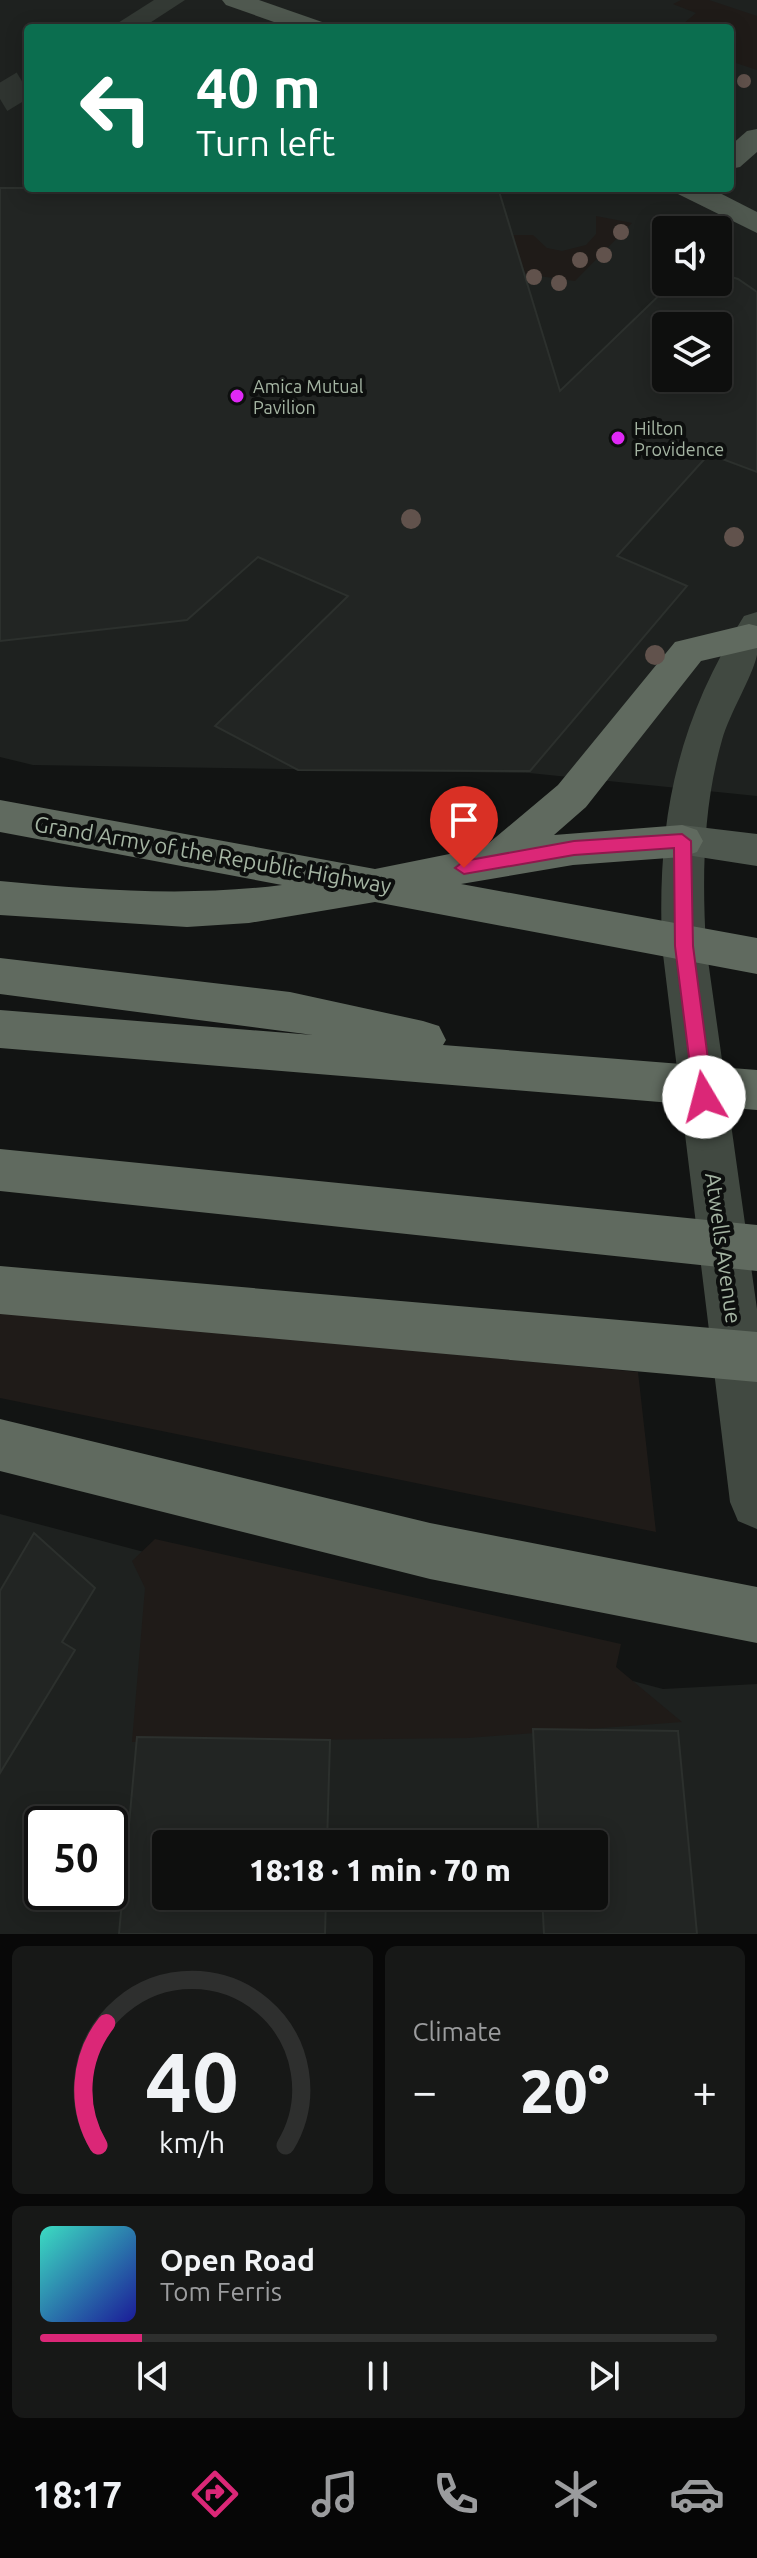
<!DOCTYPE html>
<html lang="en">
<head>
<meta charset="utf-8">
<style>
	:root { --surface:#0e0f0e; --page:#171817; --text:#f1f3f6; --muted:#9b9c9e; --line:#2e2f2e; --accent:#db2777 }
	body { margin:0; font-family:Ubuntu,sans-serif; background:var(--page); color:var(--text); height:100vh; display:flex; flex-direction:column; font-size:30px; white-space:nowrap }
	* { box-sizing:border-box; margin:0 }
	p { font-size:26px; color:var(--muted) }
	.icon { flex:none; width:44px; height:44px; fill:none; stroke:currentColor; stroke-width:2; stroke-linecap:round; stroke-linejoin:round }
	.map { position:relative; height:1934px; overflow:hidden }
	.sheet { display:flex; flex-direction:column; gap:12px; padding:12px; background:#080808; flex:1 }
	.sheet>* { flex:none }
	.top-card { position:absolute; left:24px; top:24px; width:710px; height:168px; border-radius:8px; box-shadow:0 4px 20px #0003,0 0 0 2px var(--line); background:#0b6e4f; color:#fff; overflow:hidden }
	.controls { position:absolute; left:652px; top:216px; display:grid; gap:16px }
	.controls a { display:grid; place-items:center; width:80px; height:80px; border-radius:8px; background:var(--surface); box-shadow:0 4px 20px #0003,0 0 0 2px var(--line); font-size:40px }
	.speed { position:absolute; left:24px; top:1806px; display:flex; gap:16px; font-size:40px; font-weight:700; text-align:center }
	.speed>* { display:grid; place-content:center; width:104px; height:104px; border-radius:50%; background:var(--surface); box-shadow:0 4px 20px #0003,0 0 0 2px var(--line); line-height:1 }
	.speed .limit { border:4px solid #111; border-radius:12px; background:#fff; color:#111 }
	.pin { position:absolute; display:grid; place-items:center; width:68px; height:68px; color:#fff; margin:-82px -34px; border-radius:50% 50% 50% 0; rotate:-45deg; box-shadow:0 0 8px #0007 }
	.pin .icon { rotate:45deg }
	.me { position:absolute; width:88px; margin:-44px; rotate:352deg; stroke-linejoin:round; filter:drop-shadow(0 0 6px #0008) }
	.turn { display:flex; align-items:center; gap:28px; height:168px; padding:0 40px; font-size:36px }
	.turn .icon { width:104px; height:104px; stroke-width:2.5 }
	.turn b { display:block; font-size:56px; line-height:68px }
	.big { font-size:60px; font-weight:800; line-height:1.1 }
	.sheet .widget { flex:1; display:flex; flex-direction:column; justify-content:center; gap:12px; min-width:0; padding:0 28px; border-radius:12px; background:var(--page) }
	.sheet .dial { align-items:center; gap:0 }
	.dial svg { height:208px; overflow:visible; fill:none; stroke:var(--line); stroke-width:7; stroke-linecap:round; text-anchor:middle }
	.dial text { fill:var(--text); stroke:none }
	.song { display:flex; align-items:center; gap:24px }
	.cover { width:96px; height:96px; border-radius:12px; background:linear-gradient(135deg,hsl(170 70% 55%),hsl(240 70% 35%)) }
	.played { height:8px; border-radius:4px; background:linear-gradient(90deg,var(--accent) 15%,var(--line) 15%) }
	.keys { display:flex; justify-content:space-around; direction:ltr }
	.heat { display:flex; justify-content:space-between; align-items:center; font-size:44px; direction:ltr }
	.sheet .tiles { flex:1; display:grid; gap:12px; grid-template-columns:1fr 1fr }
	.widget:last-child { grid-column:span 2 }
	.trip { position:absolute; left:152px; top:1830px; width:456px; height:80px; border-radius:8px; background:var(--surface); box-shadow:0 4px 20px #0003,0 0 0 2px var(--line); font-weight:800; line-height:80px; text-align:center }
	.tab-bar { display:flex; height:128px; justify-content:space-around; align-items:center; background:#060606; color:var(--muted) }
	.tab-bar .icon { width:56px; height:56px }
	.tab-bar .active { color:var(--accent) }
	.tab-bar b { font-size:36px; color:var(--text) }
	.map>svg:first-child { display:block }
	.built { fill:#1e211f; fill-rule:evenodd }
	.green { fill:#1f1b18 }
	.building { fill:#222523; stroke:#2c302d; stroke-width:2; fill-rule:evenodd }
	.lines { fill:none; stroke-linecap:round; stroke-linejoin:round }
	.street-tunnel { stroke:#2f3430; stroke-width:28; stroke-dasharray:28 14; stroke-linecap:butt }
	.street { fill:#333934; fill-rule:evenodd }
	.secondary { fill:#414941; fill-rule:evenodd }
	.primary { fill:#4f584f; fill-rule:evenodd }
	.highway { fill:#606a5f; fill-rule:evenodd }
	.tree { fill:#61524c }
	.route { fill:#db2777; stroke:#8e194d; stroke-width:2 }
	.poi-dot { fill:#df28f6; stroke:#0d0f0e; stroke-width:3 }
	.labels { text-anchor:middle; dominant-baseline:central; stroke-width:8; stroke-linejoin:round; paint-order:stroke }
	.far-poi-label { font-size:18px; fill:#a5b5a3; stroke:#0d0f0e; text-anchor:start }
	.street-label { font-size:22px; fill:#a5b5a3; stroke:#0d0f0e }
</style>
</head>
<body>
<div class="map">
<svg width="757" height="1934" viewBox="0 0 757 1934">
	<rect width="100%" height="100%" fill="#121413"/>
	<g class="built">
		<path d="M0,0H757V796L529,773L33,765L0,757ZM28,28H730V188H28ZM666,230H718V282H666ZM666,326H718V378H666Z"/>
		<path d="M0,1514L663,1689L757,1684V1934H0ZM42,1824H110V1892H42ZM166,1844H594V1896H166Z"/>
	</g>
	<g class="green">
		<path d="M681,0H709L757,16V70L730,61V28H696L684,23L696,13L673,4Z"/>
		<path d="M596,216L632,223L575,281L524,274L513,235H533L547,248L562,251L586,245L596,234Z"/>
		<path d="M0,1310L638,1372L656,1532L0,1398Z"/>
		<path d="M155,1539L621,1644L616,1667L682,1722L468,1738L132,1742L145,1588L132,1561Z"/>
	</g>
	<g class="building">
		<path d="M0,188H498L560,391L673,282H718V273L738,279L757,292V472L709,454L617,556L687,586L530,771L298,770L215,726L348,596L258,557L187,620L0,641ZM666,326H718V378H666Z"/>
		<path d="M34,1533L95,1588L62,1642L75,1650L0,1773V1591Z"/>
		<path d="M533,1729L678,1731L697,1934H544L542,1896H594V1844H539Z"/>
		<path d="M137,1737L330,1740L327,1844H166V1896H326L325,1934H119Z"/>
	</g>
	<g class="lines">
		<path class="street-tunnel" d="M0,99L28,82"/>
		<path class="street" d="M154,0H185L142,28H110Z"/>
		<path class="secondary" d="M757,612C757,625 757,642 757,655C752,678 730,712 722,740C703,807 702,876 706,946L757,1309V1529L738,1521L730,1502L662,946C657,820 676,724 744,616Z"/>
		<g class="primary">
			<path d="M222,0H259L325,23L329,28H291L226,5Z"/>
			<path d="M757,129V152L740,167L730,169V146L747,131Z"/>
			<path d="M674,188H710L757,212V233L678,194Z"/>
			<path d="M682,825L757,834V866L667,852L661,841L667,830Z"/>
		</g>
		<g class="highway">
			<path d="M749,624L757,626V648L701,661L586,807L554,835L682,825L697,830L703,841L697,852L682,857L573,865L461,884L757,938V974L375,902L249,923L187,927L0,915V881C94,890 187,897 282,885L0,832V800L375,869L484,847L558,785L675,642Z"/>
			<path d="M0,958L290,992L423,1021L439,1026L446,1040L443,1045L757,1070V1110L0,1048V1010L313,1035L0,994Z"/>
			<path d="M0,1149L757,1225V1271L0,1191Z"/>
			<path d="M0,1266L757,1332V1382L0,1314Z"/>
			<path d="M0,1419L430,1523L757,1587V1643L430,1579L0,1471Z"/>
		</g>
	</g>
	<g class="tree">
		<circle cx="744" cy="81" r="7"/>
		<circle cx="621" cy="232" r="8"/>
		<circle cx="604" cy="255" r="8"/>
		<circle cx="580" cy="260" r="8"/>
		<circle cx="534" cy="277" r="8"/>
		<circle cx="559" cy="283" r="8"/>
		<circle cx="411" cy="519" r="10"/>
		<circle cx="734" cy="537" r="10"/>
		<circle cx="655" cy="655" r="10"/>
	</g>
	<path class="route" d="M682,834L691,841L693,946L713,1097L704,1106L694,1097L675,946L674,848L574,855L464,874L455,868L464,861L574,841Z"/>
	<g class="poi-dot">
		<circle cx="237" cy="396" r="8"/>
		<circle cx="618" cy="438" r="8"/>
	</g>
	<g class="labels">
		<g class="far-poi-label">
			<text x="253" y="386">Amica Mutual<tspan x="253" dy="21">Pavilion</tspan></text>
			<text x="634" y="428">Hilton<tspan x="634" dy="21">Providence</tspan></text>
		</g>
		<g class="street-label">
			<text transform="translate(213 854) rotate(10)">Grand Army of the Republic Highway</text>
			<text transform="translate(724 1248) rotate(82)">Atwells Avenue</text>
		</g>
	</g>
</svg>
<div class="controls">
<a><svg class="icon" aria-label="sound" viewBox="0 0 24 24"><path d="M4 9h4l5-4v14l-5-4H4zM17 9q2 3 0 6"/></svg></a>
<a><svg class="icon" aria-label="layers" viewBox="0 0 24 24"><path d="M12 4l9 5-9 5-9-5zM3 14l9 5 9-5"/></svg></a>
</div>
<div class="speed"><div class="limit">50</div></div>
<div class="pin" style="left:464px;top:868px;background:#d93025"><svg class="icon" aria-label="arrive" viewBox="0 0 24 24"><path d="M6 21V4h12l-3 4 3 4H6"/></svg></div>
<svg class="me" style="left:704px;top:1097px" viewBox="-20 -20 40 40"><circle r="19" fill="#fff"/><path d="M0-13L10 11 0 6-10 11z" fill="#db2777"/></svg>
<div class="trip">18:18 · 1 min · 70 m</div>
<div class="top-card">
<div class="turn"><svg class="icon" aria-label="left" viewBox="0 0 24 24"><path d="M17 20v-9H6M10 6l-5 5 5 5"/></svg><div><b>40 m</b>Turn left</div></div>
</div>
</div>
<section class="sheet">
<div class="tiles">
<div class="widget dial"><svg viewBox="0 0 100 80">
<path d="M14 69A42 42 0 1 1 86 69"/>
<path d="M14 69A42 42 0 0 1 17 22" stroke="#db2777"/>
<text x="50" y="56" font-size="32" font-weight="700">40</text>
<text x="50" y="72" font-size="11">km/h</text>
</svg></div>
<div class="widget"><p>Climate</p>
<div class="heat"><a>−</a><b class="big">20°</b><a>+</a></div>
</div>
<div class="widget">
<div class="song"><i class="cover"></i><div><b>Open Road</b><p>Tom Ferris</p></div></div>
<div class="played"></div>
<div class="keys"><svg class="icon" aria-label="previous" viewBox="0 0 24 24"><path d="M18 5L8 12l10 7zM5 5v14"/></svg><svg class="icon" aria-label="pause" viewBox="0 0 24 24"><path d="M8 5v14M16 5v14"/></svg><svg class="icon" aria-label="next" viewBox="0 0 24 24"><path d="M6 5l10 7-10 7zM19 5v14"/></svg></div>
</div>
</div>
</section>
<nav class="tab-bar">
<b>18:17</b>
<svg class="icon active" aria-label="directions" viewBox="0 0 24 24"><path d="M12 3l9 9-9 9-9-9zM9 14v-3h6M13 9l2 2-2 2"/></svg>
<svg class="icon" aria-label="music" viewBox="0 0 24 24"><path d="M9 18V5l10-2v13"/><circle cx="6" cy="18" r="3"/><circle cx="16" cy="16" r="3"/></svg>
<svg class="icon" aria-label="phone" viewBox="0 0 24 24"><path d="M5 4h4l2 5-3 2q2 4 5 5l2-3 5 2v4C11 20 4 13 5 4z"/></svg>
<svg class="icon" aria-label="climate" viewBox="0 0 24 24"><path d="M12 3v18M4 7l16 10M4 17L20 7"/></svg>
<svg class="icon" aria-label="car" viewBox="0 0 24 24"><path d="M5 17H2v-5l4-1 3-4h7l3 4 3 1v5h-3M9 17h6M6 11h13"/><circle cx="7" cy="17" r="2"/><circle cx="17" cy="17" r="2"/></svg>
</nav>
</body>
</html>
